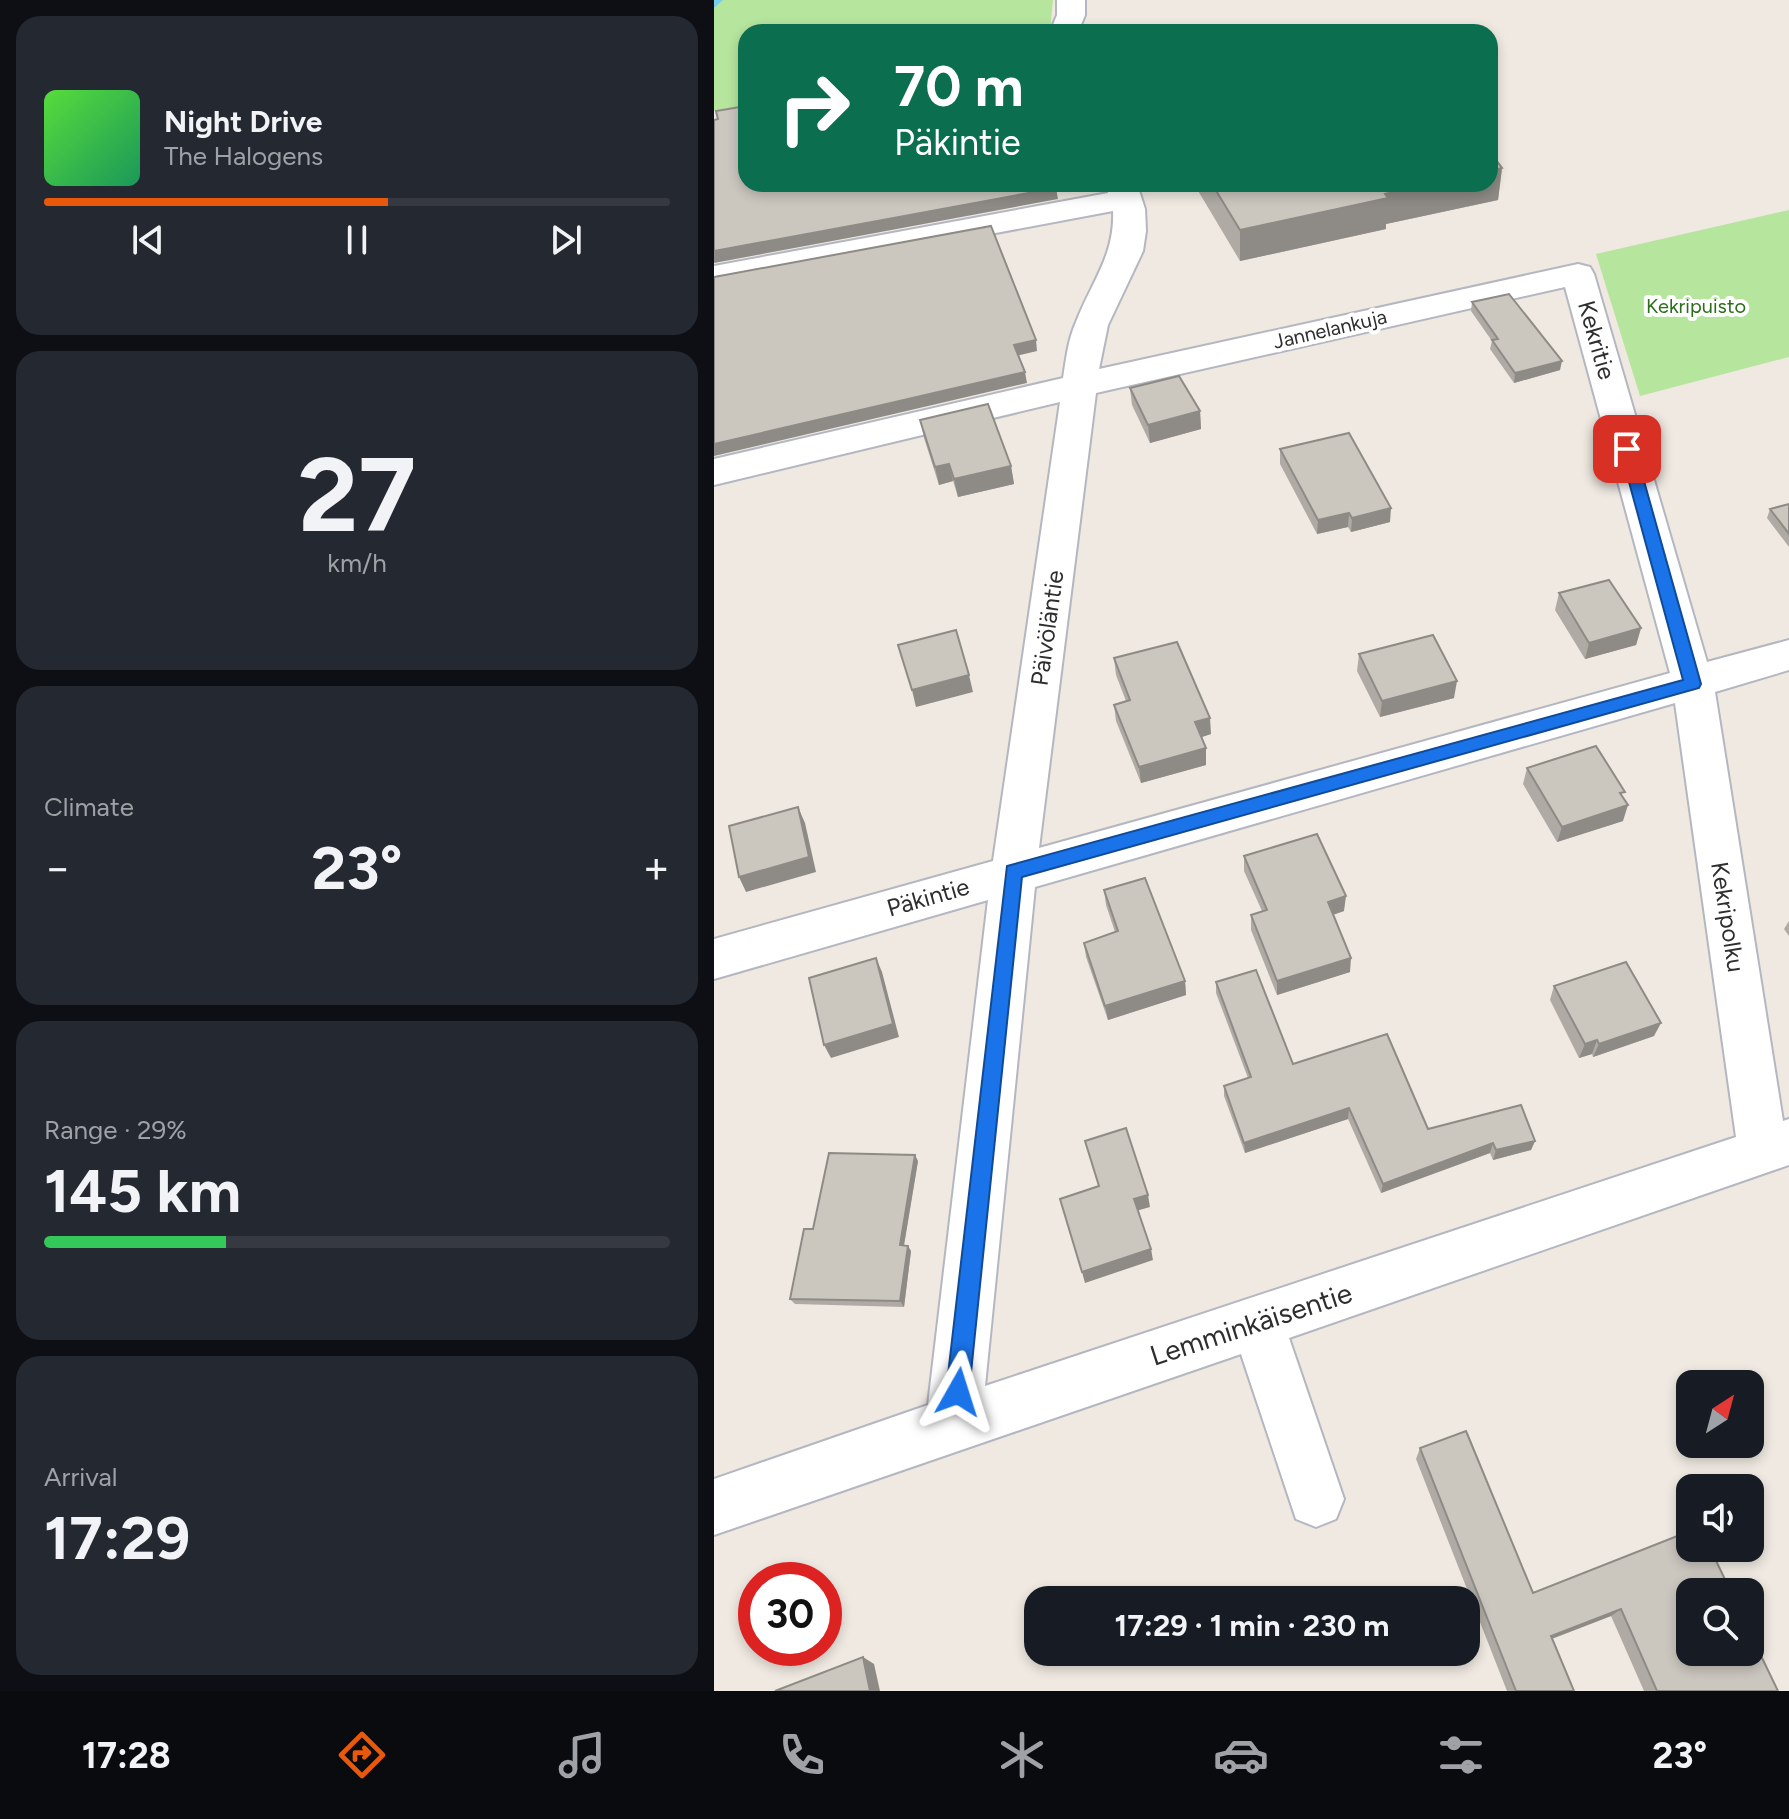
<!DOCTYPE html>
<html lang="en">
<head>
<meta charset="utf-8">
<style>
	:root { --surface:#171b24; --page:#242831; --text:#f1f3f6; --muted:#9ea1a6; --line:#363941; --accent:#ea580c }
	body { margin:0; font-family:Figtree,sans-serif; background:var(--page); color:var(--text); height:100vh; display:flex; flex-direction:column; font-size:30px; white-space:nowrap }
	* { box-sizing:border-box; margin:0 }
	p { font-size:26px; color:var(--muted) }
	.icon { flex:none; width:44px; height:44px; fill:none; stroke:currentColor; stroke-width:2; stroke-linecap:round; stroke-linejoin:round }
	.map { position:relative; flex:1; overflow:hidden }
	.sheet { display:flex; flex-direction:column; gap:16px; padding:16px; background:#0d0f14; width:714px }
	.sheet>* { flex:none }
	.top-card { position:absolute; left:24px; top:24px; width:760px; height:168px; border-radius:24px; box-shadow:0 4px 12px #0003; background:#0b6e4f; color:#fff; overflow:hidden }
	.needle { width:52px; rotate:36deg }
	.controls { position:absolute; left:962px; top:1370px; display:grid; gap:16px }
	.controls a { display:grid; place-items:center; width:88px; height:88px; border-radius:16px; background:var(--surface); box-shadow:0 4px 12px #0003; font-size:40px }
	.speed { position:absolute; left:24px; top:1562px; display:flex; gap:16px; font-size:40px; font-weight:700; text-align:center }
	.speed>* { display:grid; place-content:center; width:104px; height:104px; border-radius:50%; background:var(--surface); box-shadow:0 4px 12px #0003; line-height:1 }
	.speed .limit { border:12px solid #d22; background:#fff; color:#111 }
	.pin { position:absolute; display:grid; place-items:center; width:68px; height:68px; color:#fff; margin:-34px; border-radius:16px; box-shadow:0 4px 12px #0006 }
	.me { position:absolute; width:88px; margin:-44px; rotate:6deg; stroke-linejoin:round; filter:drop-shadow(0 0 6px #0008) }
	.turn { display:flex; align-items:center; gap:28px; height:168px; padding:0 24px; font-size:36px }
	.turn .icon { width:104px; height:104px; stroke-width:2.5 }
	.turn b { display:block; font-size:56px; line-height:68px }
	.big { font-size:60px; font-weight:700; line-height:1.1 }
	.sheet .widget { flex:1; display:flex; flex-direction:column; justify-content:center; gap:12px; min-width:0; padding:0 28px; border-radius:24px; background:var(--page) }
	.sheet .dial { align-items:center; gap:0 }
	.dial b { font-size:104px; line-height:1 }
	.song { display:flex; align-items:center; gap:24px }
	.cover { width:96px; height:96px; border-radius:12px; background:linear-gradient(135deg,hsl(110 70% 55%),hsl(150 70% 35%)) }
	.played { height:8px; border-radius:4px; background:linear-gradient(90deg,var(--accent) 55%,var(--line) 55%) }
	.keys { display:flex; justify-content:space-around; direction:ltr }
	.heat { display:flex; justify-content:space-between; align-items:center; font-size:44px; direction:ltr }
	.charge { height:12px; border-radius:6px; background:linear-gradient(90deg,#34c759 29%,var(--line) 0) }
	.trip { position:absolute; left:310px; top:1586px; width:456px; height:80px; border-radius:24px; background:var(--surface); box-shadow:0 4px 12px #0003; font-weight:700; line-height:80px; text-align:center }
	.menu { display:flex; height:128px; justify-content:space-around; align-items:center; background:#090b0e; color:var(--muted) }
	.menu .icon { width:56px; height:56px }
	.menu .active { color:var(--accent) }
	.menu b { font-size:36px; color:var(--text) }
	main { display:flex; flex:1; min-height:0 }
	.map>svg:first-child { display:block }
	.green { fill:#b6e59e }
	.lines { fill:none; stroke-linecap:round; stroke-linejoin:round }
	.stream { fill:#75cff0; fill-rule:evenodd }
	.minor-casing { stroke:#b4b7c1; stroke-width:4 }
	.minor { fill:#fff; fill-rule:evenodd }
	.wall { fill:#afaba4 }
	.shaded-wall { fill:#8e8b86 }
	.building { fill:#cbc7bf; stroke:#8e8b86; stroke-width:2 }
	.route { fill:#1a73e8; stroke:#114b97; stroke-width:2 }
	.labels { text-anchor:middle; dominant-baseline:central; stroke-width:8; stroke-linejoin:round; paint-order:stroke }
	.far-park-label { font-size:20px; fill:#2c6e1b; stroke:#fff }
	.far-street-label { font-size:20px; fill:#2e2e2e; stroke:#fff }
	.street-label { font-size:24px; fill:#2e2e2e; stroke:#fff }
	.near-street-label { font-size:28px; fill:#2e2e2e; stroke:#fff }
</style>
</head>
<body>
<main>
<section class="sheet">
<div class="widget">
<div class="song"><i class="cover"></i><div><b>Night Drive</b><p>The Halogens</p></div></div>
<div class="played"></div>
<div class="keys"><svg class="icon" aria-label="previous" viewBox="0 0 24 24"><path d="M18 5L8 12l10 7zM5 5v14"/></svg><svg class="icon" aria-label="pause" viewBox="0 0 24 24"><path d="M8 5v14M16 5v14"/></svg><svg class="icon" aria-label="next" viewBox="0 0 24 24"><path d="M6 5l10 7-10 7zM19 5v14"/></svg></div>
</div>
<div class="widget dial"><b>27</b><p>km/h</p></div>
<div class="widget"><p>Climate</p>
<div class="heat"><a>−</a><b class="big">23°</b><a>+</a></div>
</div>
<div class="widget"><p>Range · 29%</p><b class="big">145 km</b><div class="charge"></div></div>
<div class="widget"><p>Arrival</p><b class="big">17:29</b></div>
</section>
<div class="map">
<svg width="1075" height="1691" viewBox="0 0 1075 1691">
	<rect width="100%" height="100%" fill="#efe9e1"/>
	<g class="green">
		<path d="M0,0H339L336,32H32V105L0,111Z"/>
		<path d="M1075,210V357L926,396L882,254Z"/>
	</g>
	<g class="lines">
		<path class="stream" d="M0,0H9L0,8Z"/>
		<g class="minor-casing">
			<g id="minor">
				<path d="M343,0H371V15L364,32H336L343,15Z"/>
				<path d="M391,184H423L431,209L432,231L429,251L394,325L385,369L864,264L876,267L880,274L993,662L1075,640V670L1001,692L1069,1121L1075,1119V1165L575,1338L630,1499L622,1519L602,1527L582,1519L527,1354L0,1535V1479L214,1405L274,900L0,979V939L279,861L346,402L0,485V459L349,378C352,359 354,340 362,322C377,283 401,255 399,211L0,286V266L394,193ZM851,287L956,673L325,848L382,393ZM961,703L1022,1137L271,1386L321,887Z"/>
			</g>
		</g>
		<use href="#minor" class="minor"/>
	</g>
	<g class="wall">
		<path d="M788,168L784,200L672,224V229L526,261L480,184H776Z"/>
		<path d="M758,302L846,370L800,383L776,349L778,341L757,311Z"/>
		<path d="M416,388L486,411L487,429L436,443L418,405Z"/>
		<path d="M206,420L297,466L300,484L244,497L239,481L225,485L210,438Z"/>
		<path d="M566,449L676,522L637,532L634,527L603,534L566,464Z"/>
		<path d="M1075,504V547L1053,518L1056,509Z"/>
		<path d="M845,593L927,628L922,645L871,659L841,610Z"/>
		<path d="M645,654L740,698L666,717L643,671Z"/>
		<path d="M400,658L497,734L487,737L492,748V765L427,783L402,721L400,705L412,701L402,675Z"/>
		<path d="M813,768L909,797V821L843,842L809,784Z"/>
		<path d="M530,856L630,911L619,915L636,972L563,995L537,930V915L548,911L530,871Z"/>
		<path d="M390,890L471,981L472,995L394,1020L372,957L370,943L401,932L392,905Z"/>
		<path d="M1075,921V936L1070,929Z"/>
		<path d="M502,982L579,1064L714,1129L821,1141L817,1150L779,1160L776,1153L667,1193L634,1119L531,1153L510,1096V1086L534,1078L502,993Z"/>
		<path d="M840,986L940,1036L879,1057L878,1054L865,1058L836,1000Z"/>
		<path d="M204,1161L190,1245L197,1251L190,1307L81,1304L76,1299L99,1229Z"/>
		<path d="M706,1448L819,1593L976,1531L1064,1691H930L897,1616L838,1639L860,1691H793L702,1459Z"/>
	</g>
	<g class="shaded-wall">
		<path d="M788,168L784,200L672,224V229L526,261V230L671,194L716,184H776V171Z"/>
		<path d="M342,188L344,199L0,263V251Z"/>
		<path d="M322,340L323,351L302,356L300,345Z"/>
		<path d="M848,361L846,370L800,383L801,373Z"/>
		<path d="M311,372L313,383L0,456V444Z"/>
		<path d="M486,411L487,429L436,443L434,425Z"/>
		<path d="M235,464L239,481L225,485L221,467Z"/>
		<path d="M297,466L300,484L244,497L240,479Z"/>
		<path d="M677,508L676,522L637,532L638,518Z"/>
		<path d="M635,513L634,527L603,534L604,520Z"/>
		<path d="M927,628L922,645L871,659L875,643Z"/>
		<path d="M255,675L259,692L202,707L198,690Z"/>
		<path d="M743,681L740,698L666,717L668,701Z"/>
		<path d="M496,718L497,734L482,739L481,722Z"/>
		<path d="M492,748V765L427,783L425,767Z"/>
		<path d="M914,805L909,821L843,842L848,827Z"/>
		<path d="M84,807L91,823L102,872L32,892L25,877Z"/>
		<path d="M632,896L630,911L612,917L614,902Z"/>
		<path d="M162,958L168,972L185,1037L117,1058L110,1045Z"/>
		<path d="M637,958L636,972L563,995V981Z"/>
		<path d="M471,981L472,995L394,1020L391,1006Z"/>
		<path d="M947,1023L940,1036L879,1057L885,1044Z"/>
		<path d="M883,1040L878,1054L865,1058L871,1044Z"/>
		<path d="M635,1108L634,1119L531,1153L530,1143Z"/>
		<path d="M821,1141L817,1150L779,1160L782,1150Z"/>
		<path d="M779,1143L776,1153L667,1193L669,1184Z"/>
		<path d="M201,1155L204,1161L189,1251L186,1245Z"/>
		<path d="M434,1195L436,1207L422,1211L420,1199Z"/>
		<path d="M194,1246L197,1251L190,1307L186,1301Z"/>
		<path d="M437,1249L439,1260L371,1283L368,1272Z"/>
		<path d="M907,1609L897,1616L829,1642L837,1636Z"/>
		<path d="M149,1657L160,1664L166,1691H156Z"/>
	</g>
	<g class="building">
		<path d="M32,106V184H341L342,188L0,251V120L4,119L2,111Z"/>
		<path d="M776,152L788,168L776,171Z"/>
		<path d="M498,184H716L671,194L674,198L526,230Z"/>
		<path d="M277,226L322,340L300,345L311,372L0,444V277Z"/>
		<path d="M795,294L848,361L801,373L778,340L784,339L758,302Z"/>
		<path d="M465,376L486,411L434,425L416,388Z"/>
		<path d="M274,404L297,466L240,479L235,464L221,467L206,420Z"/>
		<path d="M635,433L677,508L638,518L635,513L604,520L566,449Z"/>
		<path d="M1075,504V534L1056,509Z"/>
		<path d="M895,580L927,628L875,643L845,593Z"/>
		<path d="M242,630L255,675L198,690L184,645Z"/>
		<path d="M719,635L743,681L668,701L645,654Z"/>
		<path d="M463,642L496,718L481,722L492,748L425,767L400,705L416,700L400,658Z"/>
		<path d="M882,746L911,792L906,793L914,805L848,827L813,768Z"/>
		<path d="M84,807L95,857L25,877L15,826Z"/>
		<path d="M603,834L632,896L614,902L637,958L563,981L537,915L553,910L530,856Z"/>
		<path d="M431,878L471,981L391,1006L370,943L404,931L390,890Z"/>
		<path d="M162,958L179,1024L110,1045L95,978Z"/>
		<path d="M912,962L947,1023L885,1044L883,1040L871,1044L840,986Z"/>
		<path d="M542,970L579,1064L673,1034L714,1129L807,1105L821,1141L782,1150L779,1143L669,1184L635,1108L530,1143L510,1086L537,1077L502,982Z"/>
		<path d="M412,1128L434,1195L420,1199L437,1249L368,1272L346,1199L385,1186L371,1141Z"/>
		<path d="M115,1153L201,1155L186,1245L194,1246L186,1301L76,1299L90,1229H99Z"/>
		<path d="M752,1431L819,1593L976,1531V1548H996L1017,1592H976V1652H1036V1633L1064,1691H943L907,1609L837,1636L860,1691H802L706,1448Z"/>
		<path d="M149,1657L156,1691H61Z"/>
	</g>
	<path class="route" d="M913,444L921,449L987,684L985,688L308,877L255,1392L252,1400L244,1403L236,1400L232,1392L293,866L969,680L906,449Z"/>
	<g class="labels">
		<g class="far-park-label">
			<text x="982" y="306">Kekripuisto</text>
		</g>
		<g class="far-street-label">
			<text transform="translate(616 329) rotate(-13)">Jannelankuja</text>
		</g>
		<g class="street-label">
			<text transform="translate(883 340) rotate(74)">Kekritie</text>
			<text transform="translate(333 628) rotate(-82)">Päivöläntie</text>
			<text transform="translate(214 897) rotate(-16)">Päkintie</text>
			<text transform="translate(1014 917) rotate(81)">Kekripolku</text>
		</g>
		<g class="near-street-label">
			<text transform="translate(537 1324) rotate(-18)">Lemminkäisentie</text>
		</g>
	</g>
</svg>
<div class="controls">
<a><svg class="needle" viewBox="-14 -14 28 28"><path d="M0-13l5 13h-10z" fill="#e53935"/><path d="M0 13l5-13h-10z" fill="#9ea1a6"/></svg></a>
<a><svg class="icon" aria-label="sound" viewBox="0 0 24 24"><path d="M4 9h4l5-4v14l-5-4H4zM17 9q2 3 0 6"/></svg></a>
<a><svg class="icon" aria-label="search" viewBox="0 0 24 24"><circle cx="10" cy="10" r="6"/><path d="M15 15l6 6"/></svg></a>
</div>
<div class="speed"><div class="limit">30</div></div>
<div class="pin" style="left:913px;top:449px;background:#d93025"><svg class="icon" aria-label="arrive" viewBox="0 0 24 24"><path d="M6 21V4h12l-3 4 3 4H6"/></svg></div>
<svg class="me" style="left:244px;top:1392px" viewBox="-20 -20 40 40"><path d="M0-17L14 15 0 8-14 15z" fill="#1a73e8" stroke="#fff" stroke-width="4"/></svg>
<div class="trip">17:29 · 1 min · 230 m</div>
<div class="top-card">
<div class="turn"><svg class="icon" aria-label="right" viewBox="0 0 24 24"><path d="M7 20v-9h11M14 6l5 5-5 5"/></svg><div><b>70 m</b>Päkintie</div></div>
</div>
</div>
</main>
<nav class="menu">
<b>17:28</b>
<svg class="icon active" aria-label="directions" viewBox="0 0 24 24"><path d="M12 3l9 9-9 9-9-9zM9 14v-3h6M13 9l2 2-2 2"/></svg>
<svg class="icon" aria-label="music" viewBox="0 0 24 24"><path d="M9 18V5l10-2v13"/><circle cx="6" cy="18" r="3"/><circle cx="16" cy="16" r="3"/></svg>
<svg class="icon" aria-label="phone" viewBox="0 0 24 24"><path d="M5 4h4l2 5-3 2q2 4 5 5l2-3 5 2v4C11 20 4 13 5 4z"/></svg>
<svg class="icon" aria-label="climate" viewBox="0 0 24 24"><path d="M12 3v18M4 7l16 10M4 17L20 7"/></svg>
<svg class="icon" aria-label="car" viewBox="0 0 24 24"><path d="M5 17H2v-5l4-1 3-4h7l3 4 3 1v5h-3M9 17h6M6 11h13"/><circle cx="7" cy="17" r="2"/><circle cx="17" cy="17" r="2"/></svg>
<svg class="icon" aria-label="filters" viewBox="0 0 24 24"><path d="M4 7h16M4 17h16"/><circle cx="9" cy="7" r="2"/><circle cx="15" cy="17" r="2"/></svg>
<b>23°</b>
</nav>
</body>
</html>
